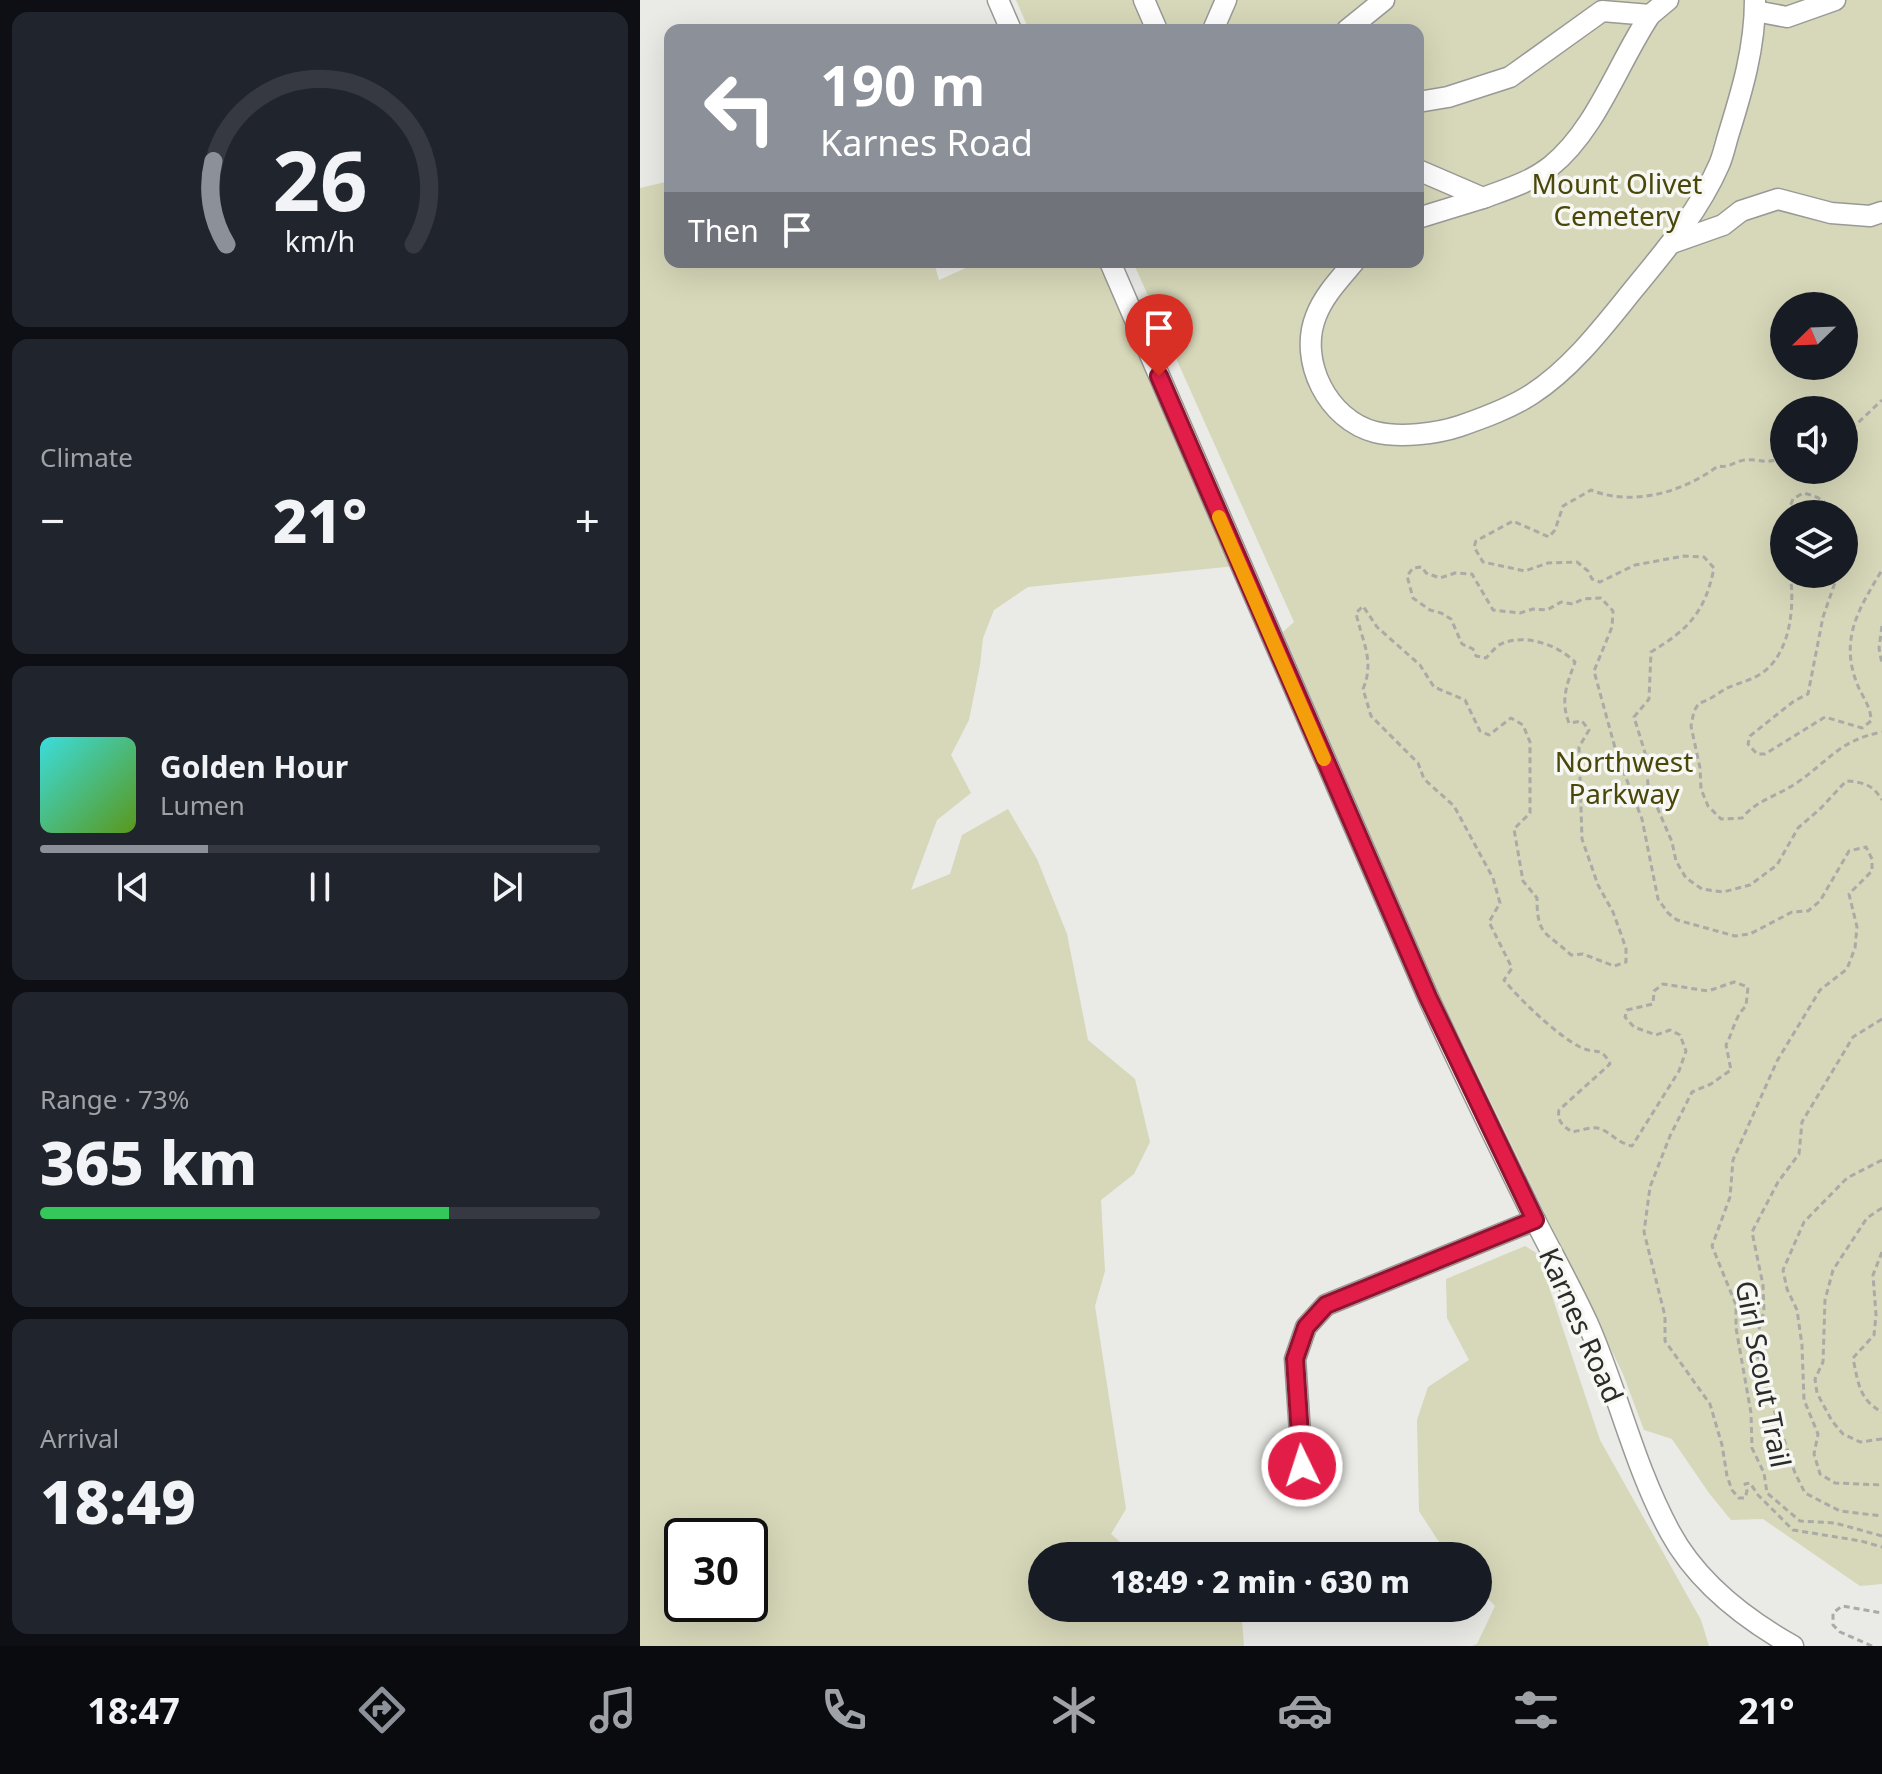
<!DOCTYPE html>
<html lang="en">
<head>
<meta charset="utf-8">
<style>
	:root { --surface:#171b24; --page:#20242c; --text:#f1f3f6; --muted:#9ea1a6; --line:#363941; --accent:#8c9099 }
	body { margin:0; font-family:"Noto Sans",sans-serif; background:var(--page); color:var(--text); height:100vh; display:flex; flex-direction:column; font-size:30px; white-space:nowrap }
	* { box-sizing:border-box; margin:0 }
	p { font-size:26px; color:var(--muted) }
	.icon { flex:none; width:44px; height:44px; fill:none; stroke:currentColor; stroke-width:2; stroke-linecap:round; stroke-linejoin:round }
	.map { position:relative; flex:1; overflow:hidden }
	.panel { display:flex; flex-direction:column; gap:12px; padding:12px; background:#0d0f14; width:640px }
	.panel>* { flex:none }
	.guide { position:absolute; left:24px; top:24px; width:760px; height:244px; border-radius:16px; box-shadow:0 8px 32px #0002; background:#8c9099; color:#fff; overflow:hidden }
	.needle { width:52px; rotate:247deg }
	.fabs { position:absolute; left:1130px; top:292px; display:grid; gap:16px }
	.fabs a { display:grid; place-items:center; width:88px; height:88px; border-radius:50%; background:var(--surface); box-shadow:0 8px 32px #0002; font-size:40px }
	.speed { position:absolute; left:24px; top:1518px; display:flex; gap:16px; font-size:40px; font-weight:700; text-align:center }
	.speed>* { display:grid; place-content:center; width:104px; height:104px; border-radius:50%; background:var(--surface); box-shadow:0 8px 32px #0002; line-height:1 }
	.speed .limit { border:4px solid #111; border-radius:12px; background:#fff; color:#111 }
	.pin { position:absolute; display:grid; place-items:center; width:68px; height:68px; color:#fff; margin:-82px -34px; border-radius:50% 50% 50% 0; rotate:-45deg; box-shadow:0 0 8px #0007 }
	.pin .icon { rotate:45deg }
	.me { position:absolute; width:88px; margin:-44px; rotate:356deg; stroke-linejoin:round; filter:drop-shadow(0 0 6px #0008) }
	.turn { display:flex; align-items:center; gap:28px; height:168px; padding:0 24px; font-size:36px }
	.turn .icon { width:104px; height:104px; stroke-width:2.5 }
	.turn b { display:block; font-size:56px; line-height:68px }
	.then { display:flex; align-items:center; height:76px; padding:0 24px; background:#0003; gap:16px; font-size:30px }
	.big { font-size:60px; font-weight:800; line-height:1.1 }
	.panel .card { flex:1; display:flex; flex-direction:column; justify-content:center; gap:12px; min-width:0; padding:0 28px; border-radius:16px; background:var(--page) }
	.panel .dial { align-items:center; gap:0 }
	.dial svg { height:208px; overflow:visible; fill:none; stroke:var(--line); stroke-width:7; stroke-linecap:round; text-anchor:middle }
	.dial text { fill:var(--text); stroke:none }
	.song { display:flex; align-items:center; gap:24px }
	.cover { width:96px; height:96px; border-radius:12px; background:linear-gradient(135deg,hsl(180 70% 55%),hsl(90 70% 35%)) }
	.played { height:8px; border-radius:4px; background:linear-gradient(90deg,var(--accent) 30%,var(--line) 30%) }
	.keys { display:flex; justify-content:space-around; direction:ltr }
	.heat { display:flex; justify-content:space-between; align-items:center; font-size:44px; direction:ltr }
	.charge { height:12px; border-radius:6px; background:linear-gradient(90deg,#34c759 73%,var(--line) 0) }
	.trip { position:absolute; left:388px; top:1542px; width:464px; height:80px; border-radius:40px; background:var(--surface); box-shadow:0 8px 32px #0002; font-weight:800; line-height:80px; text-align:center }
	.tabs { display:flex; height:128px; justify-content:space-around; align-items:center; background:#090b0e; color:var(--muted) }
	.tabs .icon { width:56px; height:56px }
	.tabs .on { color:var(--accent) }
	.tabs b { font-size:36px; color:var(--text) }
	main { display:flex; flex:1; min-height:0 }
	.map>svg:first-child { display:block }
	.green { fill:#d7d7b9; fill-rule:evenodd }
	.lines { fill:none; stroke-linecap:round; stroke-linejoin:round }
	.minor-casing { stroke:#999996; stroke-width:23 }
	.path { stroke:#aaaaa7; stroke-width:3; stroke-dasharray:6 4; stroke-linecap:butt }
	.minor { stroke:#fff; stroke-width:20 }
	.route-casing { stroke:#92132f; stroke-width:20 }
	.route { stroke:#e11d48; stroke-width:14 }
	.slow { stroke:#f59e0b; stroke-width:14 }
	.labels { text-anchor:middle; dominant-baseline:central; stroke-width:7; stroke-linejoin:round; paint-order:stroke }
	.park-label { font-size:28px; fill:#4a470a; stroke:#f7f7f3 }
	.street-label { font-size:28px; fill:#2b2b2a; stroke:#f7f7f3 }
</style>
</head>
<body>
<main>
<section class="panel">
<div class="card dial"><svg viewBox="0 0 100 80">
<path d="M14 69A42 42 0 1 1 86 69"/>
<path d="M14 69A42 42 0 0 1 9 37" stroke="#8c9099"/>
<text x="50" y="56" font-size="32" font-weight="700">26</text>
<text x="50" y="72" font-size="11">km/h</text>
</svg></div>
<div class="card"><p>Climate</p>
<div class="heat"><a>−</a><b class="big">21°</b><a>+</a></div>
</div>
<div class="card">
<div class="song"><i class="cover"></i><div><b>Golden Hour</b><p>Lumen</p></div></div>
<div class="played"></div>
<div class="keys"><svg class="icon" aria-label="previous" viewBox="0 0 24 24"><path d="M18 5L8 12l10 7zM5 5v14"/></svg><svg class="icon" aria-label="pause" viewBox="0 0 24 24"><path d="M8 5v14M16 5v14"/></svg><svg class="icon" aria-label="next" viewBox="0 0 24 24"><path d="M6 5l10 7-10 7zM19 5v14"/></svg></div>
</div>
<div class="card"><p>Range · 73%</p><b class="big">365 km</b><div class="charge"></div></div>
<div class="card"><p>Arrival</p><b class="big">18:49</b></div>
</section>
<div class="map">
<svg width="1242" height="1646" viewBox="0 0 1242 1646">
	<rect width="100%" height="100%" fill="#eaeae6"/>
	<g class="green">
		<path d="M376,0H1242V1584L1220,1586L1123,1519L1091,1520L1069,1493L1032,1439L1004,1430L983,1374L795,987L643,632L654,622L493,262H778V30H389ZM1144,306H1204V366H1144ZM1144,410H1204V470H1144ZM1144,514H1204V574H1144Z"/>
		<path d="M30,181V262H302L295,266L299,280L339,262H466L595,566L388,587L354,610L343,638L340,665L329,720L311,755L331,793L297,820L271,890L310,874L322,835L368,809L397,859L427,934L448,1040L495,1079L510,1142L494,1174L461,1200L465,1271L455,1306L486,1509L471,1534L496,1556H402V1608H601L604,1646H0V188ZM42,1536H110V1604H42Z"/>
		<path d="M885,1246L898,1254L960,1440L1061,1620L1069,1646H832L837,1644L855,1606L838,1588V1556H808L779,1511L777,1420L788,1387L829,1360L807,1318L806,1279Z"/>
	</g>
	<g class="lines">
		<g class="minor-casing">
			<g id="minor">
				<path d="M358,0L371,30"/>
				<path d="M504,0L517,30"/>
				<path d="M1115,11L1147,17L1195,0"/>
				<path d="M573,30L586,0"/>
				<path d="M707,30L744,0"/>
				<path d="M778,102L808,97L870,77L962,11L1010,15L1028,0"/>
				<path d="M778,170L843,198C867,189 891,182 911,166C956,130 978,63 1010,15"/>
				<path d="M778,218L843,198"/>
				<path d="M1032,243L1083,225L1101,211L1138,199L1191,213L1230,216L1242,212"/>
				<path d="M470,262L788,997C822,1071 857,1143 893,1216C911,1252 931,1287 948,1324C978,1392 994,1466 1030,1532C1057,1582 1105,1619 1153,1646"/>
				<path d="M714,262C700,279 684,295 676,316C658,361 688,420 735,432C760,438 796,434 820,426C843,418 871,408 892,394C932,368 963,327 993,290C1025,251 1059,211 1079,165C1083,156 1085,146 1088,136C1102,91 1115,48 1115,0"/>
				<path d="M664,1492L655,1359L666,1327L686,1305L895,1220"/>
			</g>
		</g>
		<g class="path">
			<path d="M1204,436L1242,400"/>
			<path d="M1144,457C1122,466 1122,458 1104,460C1094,462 1089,468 1078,466C1043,492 993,507 951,490L923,506L915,530L909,537L873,521L836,541L834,547L843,562L885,571L908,563L937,562L948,571L952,579L960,582L995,565L1044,556L1064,557L1074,568C1065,612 1049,629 1011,652L1009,699L994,717L1006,756L1008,786L1032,842L1036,861L1046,878L1062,889L1083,892L1110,885L1137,865L1158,828L1181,808L1206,781C1224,782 1233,785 1242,800"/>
			<path d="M1147,514L1153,499L1163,493C1176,496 1188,500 1191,514"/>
			<path d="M1150,574C1155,605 1151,653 1122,673C1112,680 1099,683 1087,688C1078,693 1070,700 1059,703L1054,711L1051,726L1060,768L1061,789L1068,806L1081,819L1102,818C1117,800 1137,796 1155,784C1188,762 1199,740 1242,732"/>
			<path d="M1198,574L1183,617L1168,694L1154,701L1110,736L1108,744L1117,754H1125L1185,717L1222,728L1231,721C1231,705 1221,696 1216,681C1200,637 1220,607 1242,570"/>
			<path d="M1242,626L1239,648L1242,664"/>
			<path d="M1242,1019L1213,1037L1162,1122L1159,1154L1138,1182L1112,1232L1123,1285L1124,1311L1118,1333V1361L1155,1473L1165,1493L1200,1511L1242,1516"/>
			<path d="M1242,1160L1207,1178L1164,1222L1143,1270L1147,1289L1157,1310L1162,1345L1164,1400L1178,1434L1174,1454L1180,1474L1195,1483L1242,1485"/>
			<path d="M1242,1208L1227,1218L1193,1270L1185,1300L1183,1362L1175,1379L1177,1393L1192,1421L1203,1434L1220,1442L1242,1439"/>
			<path d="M1242,1252L1233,1275L1236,1315L1234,1335L1213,1358C1218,1382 1219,1400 1242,1412"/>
			<path d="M1242,1536L1195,1523L1160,1521L1127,1493L1124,1473L1112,1448L1111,1413L1096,1328V1305L1072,1246L1090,1197L1093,1160L1137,1061L1180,990L1207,969L1215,948L1217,927L1209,894L1232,871V859L1226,847L1209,851L1180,901L1168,911L1152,912L1110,934L1095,936L1037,920L1028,913L1018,899L1002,819L977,755L954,671L972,627L973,611L961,598L943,599L933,604L921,602L907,610L893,609L880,613L853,610L832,574L815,573L800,578L786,573L782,567L773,568L767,576L773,598L790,610L801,613L811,619L822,644L833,649L836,656L846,658C850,654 856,646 861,644C885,633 918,645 935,662C927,684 920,700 929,723L942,721L949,730L939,747L942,839L958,885L973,912L981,934L986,949V962L974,966L943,954L931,955C906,931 897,937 897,898L883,881L874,829L890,813V742L883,725L871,718L849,735L840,731L825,700L794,687L780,665L737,627L723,606L716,613C722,641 735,661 723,689L731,716L778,763L784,779L814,806L853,878L860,903L849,922L872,968L864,980C881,1001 917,1035 940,1047C955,1055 961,1045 970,1064L919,1110C917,1121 922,1125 932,1132C939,1131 950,1127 957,1128C971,1131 975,1142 992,1146L1039,1071L1046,1051L1040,1035L1030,1030L1016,1035L994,1027L985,1017L987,1010L1013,1004L1014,991L1023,984L1068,991L1094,982L1108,987L1106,1006C1095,1016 1093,1032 1086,1045L1091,1070L1071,1084L1052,1092L1030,1136L1010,1187L1004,1232L1025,1316V1341L1070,1404L1082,1445L1087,1476L1092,1490L1099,1498H1105L1107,1491L1105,1484L1110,1483L1118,1495L1153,1530L1221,1541L1242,1547"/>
			<path d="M1232,1646L1200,1632L1193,1625V1613L1202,1606L1242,1613"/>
		</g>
		<use href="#minor" class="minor"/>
	</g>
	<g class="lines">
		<g class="route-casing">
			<path id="route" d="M519,376L788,997L895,1220L686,1305L666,1327L655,1359L662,1466"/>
		</g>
		<use href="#route" class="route"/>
		<path class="slow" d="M579,517L684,759"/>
	</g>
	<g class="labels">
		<g class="park-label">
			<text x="977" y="183">Mount Olivet<tspan x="977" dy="32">Cemetery</tspan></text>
			<text x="984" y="761">Northwest<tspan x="984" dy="32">Parkway</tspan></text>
		</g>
		<g class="street-label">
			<text transform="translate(942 1325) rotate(66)">Karnes Road</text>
			<text transform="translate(1124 1374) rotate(79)">Girl Scout Trail</text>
		</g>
	</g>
</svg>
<div class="fabs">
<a><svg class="needle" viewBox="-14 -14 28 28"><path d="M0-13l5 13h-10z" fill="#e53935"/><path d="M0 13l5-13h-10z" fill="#9ea1a6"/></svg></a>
<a><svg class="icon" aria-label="sound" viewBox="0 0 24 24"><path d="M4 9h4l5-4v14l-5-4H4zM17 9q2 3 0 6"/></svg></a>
<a><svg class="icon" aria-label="layers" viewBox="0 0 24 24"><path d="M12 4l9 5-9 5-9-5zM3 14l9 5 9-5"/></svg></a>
</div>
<div class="speed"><div class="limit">30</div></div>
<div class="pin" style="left:519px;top:376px;background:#d93025"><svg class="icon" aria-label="arrive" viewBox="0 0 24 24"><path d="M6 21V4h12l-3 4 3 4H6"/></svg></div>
<svg class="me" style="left:662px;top:1466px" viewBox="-20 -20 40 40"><circle r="17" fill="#e11d48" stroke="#fff" stroke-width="3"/><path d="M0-11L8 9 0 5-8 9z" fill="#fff"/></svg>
<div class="trip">18:49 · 2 min · 630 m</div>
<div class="guide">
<div class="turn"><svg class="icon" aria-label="left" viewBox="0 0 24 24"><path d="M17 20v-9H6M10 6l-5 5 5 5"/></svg><div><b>190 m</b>Karnes Road</div></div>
<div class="then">Then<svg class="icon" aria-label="arrive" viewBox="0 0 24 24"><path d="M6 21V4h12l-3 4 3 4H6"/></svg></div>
</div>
</div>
</main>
<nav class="tabs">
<b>18:47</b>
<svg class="icon on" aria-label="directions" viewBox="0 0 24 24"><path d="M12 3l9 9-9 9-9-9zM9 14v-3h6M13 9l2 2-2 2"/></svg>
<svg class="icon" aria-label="music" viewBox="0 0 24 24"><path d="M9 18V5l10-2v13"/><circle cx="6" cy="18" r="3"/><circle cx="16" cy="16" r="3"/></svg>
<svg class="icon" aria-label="phone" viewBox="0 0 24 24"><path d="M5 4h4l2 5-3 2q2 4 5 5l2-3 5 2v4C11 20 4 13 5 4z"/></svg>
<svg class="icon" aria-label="climate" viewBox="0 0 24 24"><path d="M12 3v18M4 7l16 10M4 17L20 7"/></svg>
<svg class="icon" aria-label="car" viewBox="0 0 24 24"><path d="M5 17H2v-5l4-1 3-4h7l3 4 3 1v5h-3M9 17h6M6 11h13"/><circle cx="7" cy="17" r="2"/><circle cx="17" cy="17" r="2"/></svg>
<svg class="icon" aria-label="filters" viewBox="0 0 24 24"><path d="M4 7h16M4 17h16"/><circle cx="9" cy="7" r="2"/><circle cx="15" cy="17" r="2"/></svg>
<b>21°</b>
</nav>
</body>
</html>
